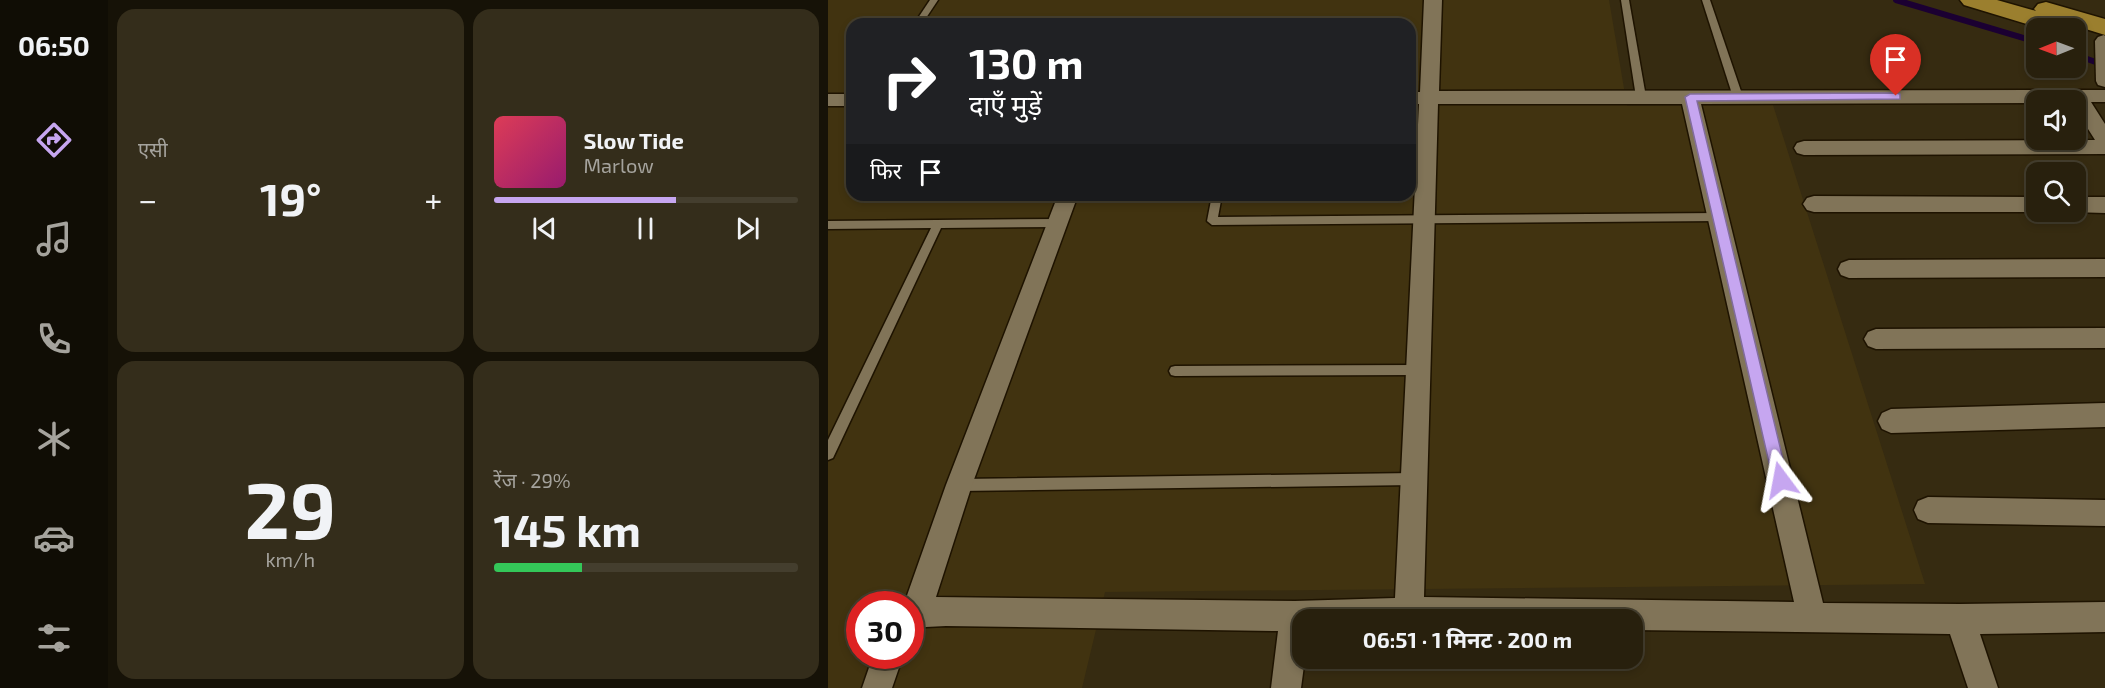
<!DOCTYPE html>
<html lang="hi">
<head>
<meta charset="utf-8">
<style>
	:root { --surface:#28200d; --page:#342d1b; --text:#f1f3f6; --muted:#a5a39d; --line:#443e2e; --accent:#c6a6f0 }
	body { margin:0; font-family:"Exo 2","Noto Sans Devanagari",sans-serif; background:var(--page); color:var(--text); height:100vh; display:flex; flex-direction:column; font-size:22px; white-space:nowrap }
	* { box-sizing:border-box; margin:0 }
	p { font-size:20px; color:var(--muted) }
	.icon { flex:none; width:33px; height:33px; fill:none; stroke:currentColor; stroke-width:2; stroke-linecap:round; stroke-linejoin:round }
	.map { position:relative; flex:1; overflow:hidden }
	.details { display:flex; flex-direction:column; gap:9px; padding:9px; background:#161207; width:720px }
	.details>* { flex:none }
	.banner { position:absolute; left:18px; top:18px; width:570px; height:183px; border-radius:18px; box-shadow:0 3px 9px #0003,0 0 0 2px var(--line); background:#202124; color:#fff; overflow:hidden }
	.needle { width:39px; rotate:269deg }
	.tools { position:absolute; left:1198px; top:18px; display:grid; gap:12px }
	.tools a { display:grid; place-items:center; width:60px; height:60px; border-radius:12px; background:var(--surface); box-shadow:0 3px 9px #0003,0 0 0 2px var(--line); font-size:30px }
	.speed { position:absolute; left:18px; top:591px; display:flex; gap:12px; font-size:30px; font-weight:700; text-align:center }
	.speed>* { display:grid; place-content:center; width:78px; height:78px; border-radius:50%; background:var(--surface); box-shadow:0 3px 9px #0003,0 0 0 2px var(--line); line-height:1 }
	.speed .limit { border:9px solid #d22; background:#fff; color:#111 }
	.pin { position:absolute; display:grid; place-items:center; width:51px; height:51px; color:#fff; margin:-62px -26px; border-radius:50% 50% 50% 0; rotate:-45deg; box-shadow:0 0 6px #0007 }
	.pin .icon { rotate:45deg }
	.me { position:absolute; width:66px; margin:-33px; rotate:347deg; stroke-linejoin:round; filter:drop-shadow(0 0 4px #0008) }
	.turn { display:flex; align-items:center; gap:21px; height:126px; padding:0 24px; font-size:27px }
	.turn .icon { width:78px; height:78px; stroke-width:2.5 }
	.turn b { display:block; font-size:42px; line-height:51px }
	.then { display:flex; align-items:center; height:57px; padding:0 24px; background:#0003; gap:12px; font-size:22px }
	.big { font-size:45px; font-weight:700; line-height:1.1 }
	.details .tile { flex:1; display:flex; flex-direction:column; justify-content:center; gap:9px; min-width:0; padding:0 21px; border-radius:18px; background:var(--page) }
	.details .dial { align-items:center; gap:0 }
	.dial b { font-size:78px; line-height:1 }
	.song { display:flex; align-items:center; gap:18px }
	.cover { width:72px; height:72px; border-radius:9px; background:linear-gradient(135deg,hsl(350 70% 55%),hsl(320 70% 35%)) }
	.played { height:6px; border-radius:3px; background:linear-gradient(90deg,var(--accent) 60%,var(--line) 60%) }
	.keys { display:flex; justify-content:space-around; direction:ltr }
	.heat { display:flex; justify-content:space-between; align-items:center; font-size:33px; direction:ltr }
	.charge { height:9px; border-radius:4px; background:linear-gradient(90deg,#34c759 29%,var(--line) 0) }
	.details .tiles { flex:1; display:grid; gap:9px; grid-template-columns:repeat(2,1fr) }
	.trip { position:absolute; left:464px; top:609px; width:351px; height:60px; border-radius:18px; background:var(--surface); box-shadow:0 3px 9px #0003,0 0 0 2px var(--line); font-weight:700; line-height:60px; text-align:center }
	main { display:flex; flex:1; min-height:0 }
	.tabs { display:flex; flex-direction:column; width:108px; justify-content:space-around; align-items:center; background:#100d05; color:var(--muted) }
	.tabs .icon { width:42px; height:42px }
	.tabs .current { color:var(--accent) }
	.tabs b { font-size:27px; color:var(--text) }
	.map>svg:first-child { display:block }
	.built { fill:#413310; fill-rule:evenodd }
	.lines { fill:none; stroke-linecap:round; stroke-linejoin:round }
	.stream { stroke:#1b0032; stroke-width:6 }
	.service-casing { stroke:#1e1300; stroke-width:3 }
	.minor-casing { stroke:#1e1300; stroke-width:3 }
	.primary-casing { stroke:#1e1300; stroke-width:3 }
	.service { fill:#817458; fill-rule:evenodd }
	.minor { fill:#817458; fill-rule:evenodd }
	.primary { fill:#9b7f2e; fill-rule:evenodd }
	.route { fill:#c6a6f0; stroke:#816c9c; stroke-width:1.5 }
</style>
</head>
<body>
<main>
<nav class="tabs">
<b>06:50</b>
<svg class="icon current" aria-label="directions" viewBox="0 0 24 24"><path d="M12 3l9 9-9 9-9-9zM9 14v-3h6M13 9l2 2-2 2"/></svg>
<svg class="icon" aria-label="music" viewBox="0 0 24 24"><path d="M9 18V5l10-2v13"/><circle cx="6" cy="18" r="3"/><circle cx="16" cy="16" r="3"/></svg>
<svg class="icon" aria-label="phone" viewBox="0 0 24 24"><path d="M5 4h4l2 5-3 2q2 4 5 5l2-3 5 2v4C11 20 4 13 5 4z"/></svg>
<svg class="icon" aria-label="climate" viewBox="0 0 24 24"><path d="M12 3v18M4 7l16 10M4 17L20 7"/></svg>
<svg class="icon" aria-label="car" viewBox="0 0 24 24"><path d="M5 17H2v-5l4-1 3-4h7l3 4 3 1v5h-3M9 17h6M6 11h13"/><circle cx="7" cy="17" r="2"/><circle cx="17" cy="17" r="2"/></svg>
<svg class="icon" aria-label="filters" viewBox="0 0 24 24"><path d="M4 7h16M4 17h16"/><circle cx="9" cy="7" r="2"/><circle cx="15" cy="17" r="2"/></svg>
</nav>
<section class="details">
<div class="tiles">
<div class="tile"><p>एसी</p>
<div class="heat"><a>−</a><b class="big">19°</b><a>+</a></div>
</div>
<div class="tile">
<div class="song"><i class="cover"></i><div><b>Slow Tide</b><p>Marlow</p></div></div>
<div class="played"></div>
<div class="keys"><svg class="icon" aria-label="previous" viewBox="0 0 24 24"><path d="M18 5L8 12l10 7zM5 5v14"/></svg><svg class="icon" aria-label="pause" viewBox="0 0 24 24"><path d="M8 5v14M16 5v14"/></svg><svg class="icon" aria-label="next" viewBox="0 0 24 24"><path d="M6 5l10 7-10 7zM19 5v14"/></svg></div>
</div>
<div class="tile dial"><b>29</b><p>km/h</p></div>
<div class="tile"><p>रेंज · 29%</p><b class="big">145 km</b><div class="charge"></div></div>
</div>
</section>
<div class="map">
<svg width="1277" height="688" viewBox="0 0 1277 688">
	<rect width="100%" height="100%" fill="#362b11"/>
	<path class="built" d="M0,0H781L799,106L945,105L1097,584L277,592L254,688H0ZM24,24H582V195H24ZM32,604H82V656H32Z"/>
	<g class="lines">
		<g class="stream">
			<path d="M1068,0L1209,42"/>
			<path d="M1248,55L1276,65"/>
		</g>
		<g class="service-casing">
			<g id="service">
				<path d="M102,0H110L94,24H86Z"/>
				<path d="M793,0H801L818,97L813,100L808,97Z"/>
				<path d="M874,0H882L915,97L913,99L910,100L905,97Z"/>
				<path d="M384,195H394L390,217L891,213L896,217L891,221L384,225L379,221Z"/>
				<path d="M229,219L234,223L229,227L113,228L5,458L0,460V440L103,228L0,229V221Z"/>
				<path d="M590,365L594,366L596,370L594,374L590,375L347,376L343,375L341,371L343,367L347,366Z"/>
				<path d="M586,473L591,474L593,479L591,484L586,485L131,491L126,490L124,485L126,480L131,479Z"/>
			</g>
		</g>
		<g class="minor-casing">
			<g id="minor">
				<path d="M596,0H614L611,91L1277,90V102H1263L1277,124V154L976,155L969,153L966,148L969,143L976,141L1267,140L1248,110V100H1209V103L873,104L995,603L1132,604L1277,602V632L1152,634L1170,688H1140L1122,634L804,630V620H474V658H477L473,688H443L450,631L118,626L98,627L82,633V604H76L118,485L230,195H250L144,485L108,597L467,601L567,598L591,104H582V92H592ZM610,104H854L966,602L596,597Z"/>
				<path d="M1276,35L1277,36V87L1270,85L1268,81L1267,41L1270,37Z"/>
				<rect x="0" y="94" width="24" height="12"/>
				<path d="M986,196L1209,197V212H1214H986L979,210L975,204L979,198Z"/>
				<path d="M1248,197H1277V213L1243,212H1248Z"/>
				<path d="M1277,259V277L1021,278L1013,275L1010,269L1013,263L1021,260Z"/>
				<path d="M1277,328V348L1048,349L1040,346L1036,339L1040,332L1048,329Z"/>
				<path d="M1277,403V427L1063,433L1054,429L1050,421L1054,413L1063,409Z"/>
				<path d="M1100,497L1277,500V526L1100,523L1090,519L1086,510L1090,501Z"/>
				<path d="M45,656H75L64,688H34Z"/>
			</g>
		</g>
		<g class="primary-casing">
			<path id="primary" d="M1132,0H1169L1208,11L1206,9L1210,4L1218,2L1277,19V35L1248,26L1249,28L1248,30L1212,28L1136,5Z"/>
		</g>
		<use href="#service" class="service"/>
		<use href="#minor" class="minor"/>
		<use href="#primary" class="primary"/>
	</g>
	<path class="route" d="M1068,93L1072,94V99L869,101L960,480L958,485L953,488L947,485L945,480L857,97L862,94Z"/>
</svg>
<div class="tools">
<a><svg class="needle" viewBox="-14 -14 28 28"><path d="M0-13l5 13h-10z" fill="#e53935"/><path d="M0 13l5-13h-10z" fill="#a5a39d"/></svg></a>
<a><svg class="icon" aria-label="sound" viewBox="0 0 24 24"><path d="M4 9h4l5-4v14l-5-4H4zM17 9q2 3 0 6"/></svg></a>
<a><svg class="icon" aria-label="search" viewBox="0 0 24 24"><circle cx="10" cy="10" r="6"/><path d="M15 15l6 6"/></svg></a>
</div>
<div class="speed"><div class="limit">30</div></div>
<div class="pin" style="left:1068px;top:96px;background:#d93025"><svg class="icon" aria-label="arrive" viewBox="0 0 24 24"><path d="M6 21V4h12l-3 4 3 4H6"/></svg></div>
<svg class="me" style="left:953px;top:480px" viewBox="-20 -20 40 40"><path d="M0-17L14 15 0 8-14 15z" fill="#c6a6f0" stroke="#fff" stroke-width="4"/></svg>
<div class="trip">06:51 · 1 मिनट · 200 m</div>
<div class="banner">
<div class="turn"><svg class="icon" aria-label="right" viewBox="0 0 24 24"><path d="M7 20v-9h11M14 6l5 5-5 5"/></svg><div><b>130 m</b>दाएँ मुड़ें</div></div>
<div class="then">फिर<svg class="icon" aria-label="arrive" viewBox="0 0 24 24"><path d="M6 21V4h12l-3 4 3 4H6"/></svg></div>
</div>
</div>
</main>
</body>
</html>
